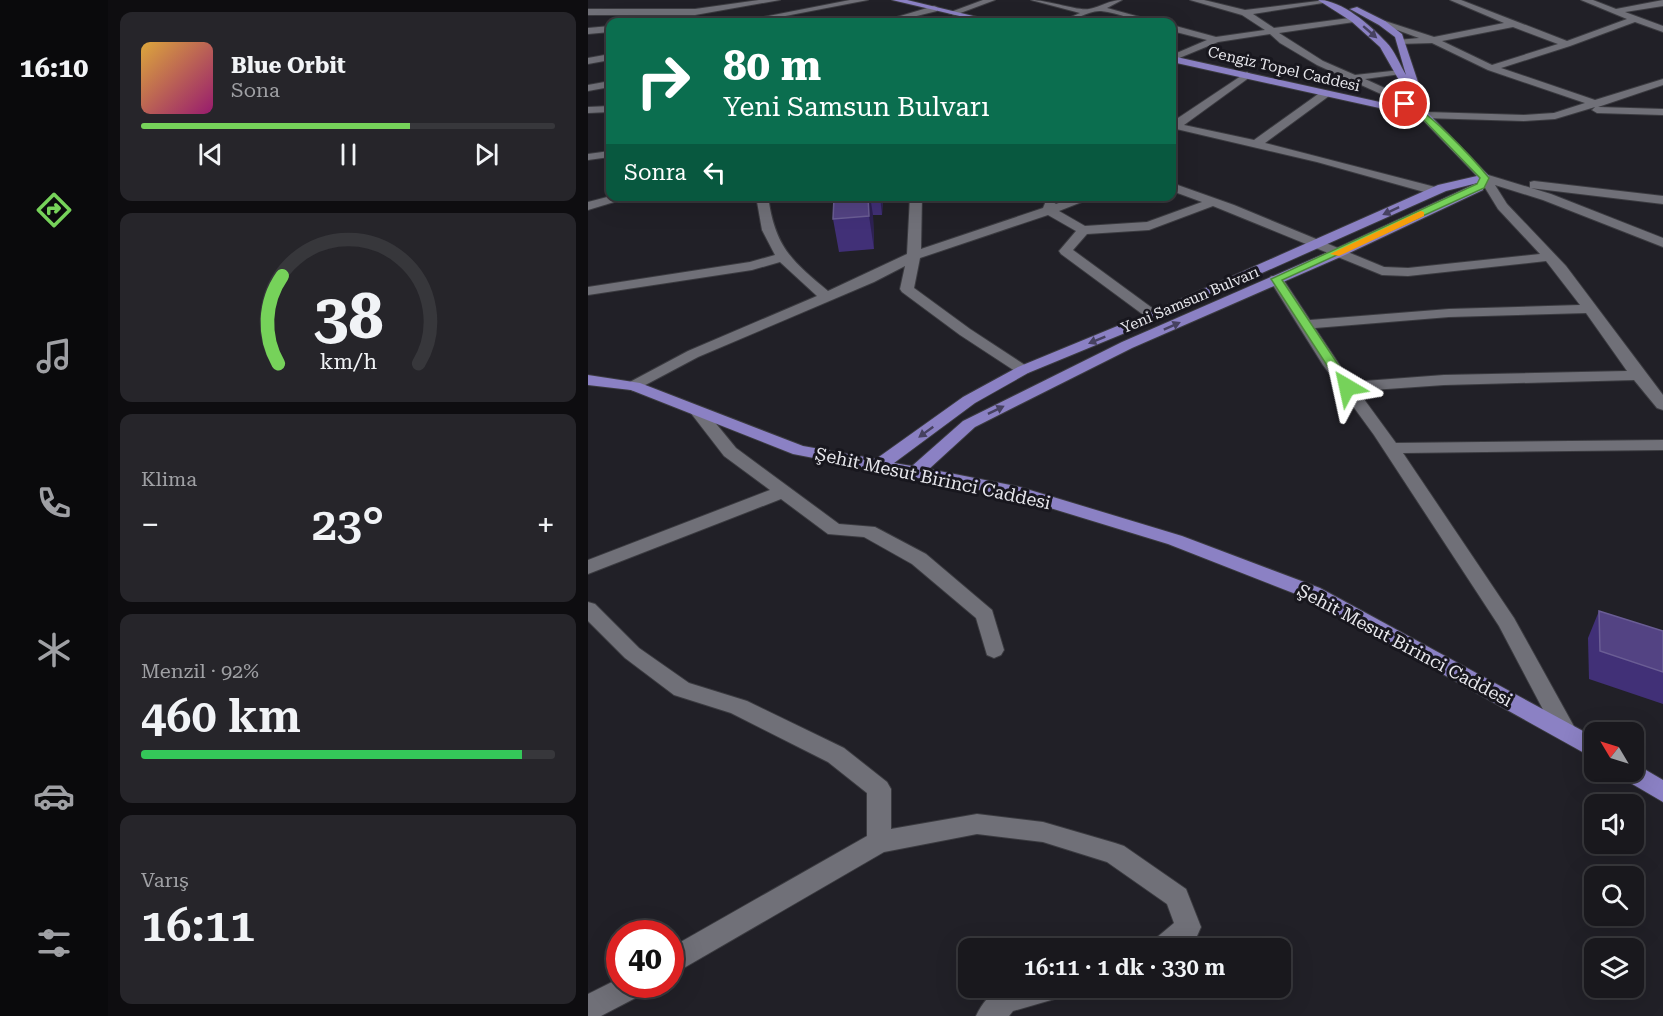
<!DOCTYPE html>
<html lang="tr">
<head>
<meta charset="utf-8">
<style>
	:root { --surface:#19181d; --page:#26252a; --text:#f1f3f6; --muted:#9fa0a4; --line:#37373b; --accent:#76d25a }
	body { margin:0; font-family:"Roboto Serif",serif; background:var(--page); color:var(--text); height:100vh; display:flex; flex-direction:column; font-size:22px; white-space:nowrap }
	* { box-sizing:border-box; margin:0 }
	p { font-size:20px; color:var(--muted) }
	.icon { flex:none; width:33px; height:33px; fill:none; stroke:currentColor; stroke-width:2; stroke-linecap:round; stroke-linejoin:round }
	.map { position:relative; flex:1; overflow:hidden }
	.panel { display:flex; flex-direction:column; gap:12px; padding:12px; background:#0e0d10; width:480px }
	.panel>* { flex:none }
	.top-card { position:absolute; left:18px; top:18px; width:570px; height:183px; border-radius:12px; box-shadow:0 6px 24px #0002,0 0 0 2px var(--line); background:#0b6e4f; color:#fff; overflow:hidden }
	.needle { width:39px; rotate:308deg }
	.fabs { position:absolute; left:996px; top:722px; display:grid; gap:12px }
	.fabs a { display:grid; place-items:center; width:60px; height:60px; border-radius:12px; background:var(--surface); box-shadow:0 6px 24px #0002,0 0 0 2px var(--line); font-size:30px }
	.speed { position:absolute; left:18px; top:920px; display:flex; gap:12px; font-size:30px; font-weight:700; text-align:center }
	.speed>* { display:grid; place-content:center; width:78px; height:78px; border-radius:50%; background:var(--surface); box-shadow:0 6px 24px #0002,0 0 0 2px var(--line); line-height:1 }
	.speed .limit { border:9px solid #d22; background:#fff; color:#111 }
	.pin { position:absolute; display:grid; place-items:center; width:51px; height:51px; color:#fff; margin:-26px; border:3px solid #fff; border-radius:50%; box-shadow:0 2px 6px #0007 }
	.me { position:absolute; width:66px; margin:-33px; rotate:324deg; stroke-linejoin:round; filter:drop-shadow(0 0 4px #0008) }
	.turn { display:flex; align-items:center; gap:21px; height:126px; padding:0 18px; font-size:27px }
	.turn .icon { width:78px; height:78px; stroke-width:2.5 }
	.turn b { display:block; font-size:42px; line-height:51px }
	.then { display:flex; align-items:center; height:57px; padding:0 18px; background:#0003; gap:12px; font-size:22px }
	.big { font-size:45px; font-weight:600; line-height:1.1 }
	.panel .widget { flex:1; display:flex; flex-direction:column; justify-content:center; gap:9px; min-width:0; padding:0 21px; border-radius:12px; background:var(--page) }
	.panel .dial { align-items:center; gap:0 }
	.dial svg { height:156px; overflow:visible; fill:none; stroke:var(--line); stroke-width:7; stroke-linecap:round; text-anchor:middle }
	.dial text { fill:var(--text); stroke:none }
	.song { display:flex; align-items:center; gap:18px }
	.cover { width:72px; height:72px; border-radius:9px; background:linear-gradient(135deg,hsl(40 70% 55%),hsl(320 70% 35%)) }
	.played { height:6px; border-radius:3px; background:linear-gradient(90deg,var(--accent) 65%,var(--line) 65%) }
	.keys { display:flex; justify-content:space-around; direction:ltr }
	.heat { display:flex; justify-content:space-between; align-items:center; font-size:33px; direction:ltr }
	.charge { height:9px; border-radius:4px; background:linear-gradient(90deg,#34c759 92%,var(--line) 0) }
	.trip { position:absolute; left:370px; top:938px; width:333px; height:60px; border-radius:12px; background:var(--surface); box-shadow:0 6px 24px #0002,0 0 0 2px var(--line); font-weight:600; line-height:60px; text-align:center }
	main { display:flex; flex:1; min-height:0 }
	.tab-bar { display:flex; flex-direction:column; width:108px; justify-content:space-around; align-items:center; background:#0a0a0c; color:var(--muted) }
	.tab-bar .icon { width:42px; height:42px }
	.tab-bar .active { color:var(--accent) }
	.tab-bar b { font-size:27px; color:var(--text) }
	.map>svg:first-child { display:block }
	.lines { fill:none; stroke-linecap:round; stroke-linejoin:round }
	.minor-casing { stroke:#3b3b40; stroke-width:2 }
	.major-casing { stroke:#3b3b40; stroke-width:2 }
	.minor { fill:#707078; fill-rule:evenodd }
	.major { fill:#8b81c4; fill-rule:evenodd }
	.wall { fill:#413077 }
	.shaded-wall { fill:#2d2152 }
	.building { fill:#534383; stroke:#6a5d94; stroke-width:1.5 }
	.oneway { fill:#464160 }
	.route { fill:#76d25a; stroke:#4d883a; stroke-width:1.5 }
	.slow { fill:#f59e0b }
	.labels { text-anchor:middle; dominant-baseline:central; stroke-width:6; stroke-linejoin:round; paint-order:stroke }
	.far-street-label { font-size:15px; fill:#e7e7ec; stroke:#18171e }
	.street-label { font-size:18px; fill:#e7e7ec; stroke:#18171e }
</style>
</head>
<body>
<main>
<nav class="tab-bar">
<b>16:10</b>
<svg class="icon active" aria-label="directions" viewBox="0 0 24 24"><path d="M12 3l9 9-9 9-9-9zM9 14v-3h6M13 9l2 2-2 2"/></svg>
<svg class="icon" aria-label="music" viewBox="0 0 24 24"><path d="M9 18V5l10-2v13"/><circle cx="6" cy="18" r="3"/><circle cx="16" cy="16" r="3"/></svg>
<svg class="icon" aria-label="phone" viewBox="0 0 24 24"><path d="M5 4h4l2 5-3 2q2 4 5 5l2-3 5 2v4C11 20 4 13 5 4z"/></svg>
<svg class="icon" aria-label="climate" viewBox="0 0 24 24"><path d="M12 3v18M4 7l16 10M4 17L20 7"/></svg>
<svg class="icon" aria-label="car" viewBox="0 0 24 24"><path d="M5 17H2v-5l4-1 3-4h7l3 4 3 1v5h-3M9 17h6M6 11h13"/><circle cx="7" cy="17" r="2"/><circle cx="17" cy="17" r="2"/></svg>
<svg class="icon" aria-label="filters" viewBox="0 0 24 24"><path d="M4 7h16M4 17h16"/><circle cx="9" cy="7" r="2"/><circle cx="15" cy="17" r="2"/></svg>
</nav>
<section class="panel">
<div class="widget">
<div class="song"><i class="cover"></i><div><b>Blue Orbit</b><p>Sona</p></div></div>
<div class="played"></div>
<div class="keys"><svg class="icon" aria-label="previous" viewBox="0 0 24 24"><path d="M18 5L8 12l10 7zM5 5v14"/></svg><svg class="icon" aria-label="pause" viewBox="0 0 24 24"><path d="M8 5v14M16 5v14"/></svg><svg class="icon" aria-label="next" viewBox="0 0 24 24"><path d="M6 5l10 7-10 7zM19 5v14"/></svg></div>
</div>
<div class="widget dial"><svg viewBox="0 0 100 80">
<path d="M14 69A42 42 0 1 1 86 69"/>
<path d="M14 69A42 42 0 0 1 16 24" stroke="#76d25a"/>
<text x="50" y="56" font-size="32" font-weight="700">38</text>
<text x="50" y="72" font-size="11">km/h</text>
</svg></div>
<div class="widget"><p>Klima</p>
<div class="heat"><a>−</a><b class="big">23°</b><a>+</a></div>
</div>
<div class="widget"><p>Menzil · 92%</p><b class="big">460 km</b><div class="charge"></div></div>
<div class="widget"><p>Varış</p><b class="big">16:11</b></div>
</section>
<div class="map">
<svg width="1075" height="1016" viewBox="0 0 1075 1016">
	<rect width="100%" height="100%" fill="#212027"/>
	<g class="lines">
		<g class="minor-casing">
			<g id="minor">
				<path d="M171,0H192L107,15H0V9H107Z"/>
				<path d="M262,0H280L166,22H150Z"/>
				<path d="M395,0H407L367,15L360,13Z"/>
				<path d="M443,0C460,0 489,11 501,9C513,7 521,0 534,0L519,8L570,22C551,24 533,13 513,11C500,10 486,22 472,22L492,13Z"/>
				<path d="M602,0H616L657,10L738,0L735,3L665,14L686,28L769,17L770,19L766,22L691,33L735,61L767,75L813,70V74L777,79L801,90L838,112L936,115L966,113L997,103L900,70L844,43L810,44V40L831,38L790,23L797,21L846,37L916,23L862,0H873L979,41L1039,19L993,0H1005L1028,9L1075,0V6L1037,12L1075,26V32L1047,22L982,46L913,68L1007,100L1075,79V85L1010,107L1075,109V115L1009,113L1004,110L1007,107L967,119L936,121L836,118L793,94L729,65L692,43L682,34L630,42L584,61V55L619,40L584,31V25L628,37L677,30L654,15ZM925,27L970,44L904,65L854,41Z"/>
				<path d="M346,6L349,7V11L304,22H292Z"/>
				<path d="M390,17L393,18V22H373Z"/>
				<path d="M22,26V32L0,34V28Z"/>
				<path d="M22,54V60L0,64V58Z"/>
				<path d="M659,72L664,75L662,77L596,125L666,140L733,92H741V96L677,143L851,188L853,191L847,195L729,162L584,128V122Z"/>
				<path d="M22,81V87L0,91V85Z"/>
				<path d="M22,106V112L0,113V107Z"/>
				<path d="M22,151V157L0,160V154Z"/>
				<path d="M897,174L963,194L1075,238V247L955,200L907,185L919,204L978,266L1075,395V410L1069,408L1046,380L856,385L770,391L808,443L1075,440V450L815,453L926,618L988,730L985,736L977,739L969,736L911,626L786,435L735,365L681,279L683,276H693L722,320L861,309L992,305L958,261L820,276L794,275L625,206L561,230L499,234L485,250L571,313L573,316L566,320L561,319L473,254L471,251L488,231L460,215L332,258L326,288L382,329L440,367L443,370L440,373H430L372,335L314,292L312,289L317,266L286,282L110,357L46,391L40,389L38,386L40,383L100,351L229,296L192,262L164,270L0,295V287L162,262L187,255L174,230L168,196H180C187,247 203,260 240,291L319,254L322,196H334L333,249L455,208L458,201L462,200L468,204L490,196H509L471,211L497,226L559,222L614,202L584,191V183L646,205L796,267L820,268L952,254L910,209L891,178ZM998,313L1039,371L856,375L763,382L727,328L861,317Z"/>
				<path d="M946,181L1075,196V204L942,188V182Z"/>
				<path d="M23,196H46L0,210V202Z"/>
				<path d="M110,407L116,409L148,448L251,524L287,527L338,554L404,610L416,650L413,655L406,658L399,655L388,618L324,564L276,537L240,534L193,499L0,574V560L182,490L136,456L102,412Z"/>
				<path d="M0,602L7,604L51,648L101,683L159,701L256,748L299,782L303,789V829L389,814L455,822L527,843L536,846L598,889L613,927L609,936L595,948H563L567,939L586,923L579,904L519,862L455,842L389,834L296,852L82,976V948L279,836V793L240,762L143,713L86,695L37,658L0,621Z"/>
				<path d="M32,978V984H61L57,993L13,1016H0V994Z"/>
				<path d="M416,987H481L477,996L425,1011L421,1016H388C394,1003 403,992 416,987Z"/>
			</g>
		</g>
		<g class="major-casing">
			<g id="major">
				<path d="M304,0H319L410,22H397Z"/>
				<path d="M730,0C754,0 782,25 798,42C807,51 812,65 818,75L807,37L791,25L762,9L769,7L797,21L814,34L831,85L825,88L840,113L901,176V180L858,191L571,319L440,373L387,403L306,463L324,466L375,421L534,342L747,249L887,184H895V190L757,255L544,348L387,427L341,469L432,487L594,536L732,588L1006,737V757L998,754L718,598L580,544L423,496L205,454L43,390L0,385V375L52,383L215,446L288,459L375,397L430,367L561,313L850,185L889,176L832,117L584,62V56L828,110L792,47L763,21Z"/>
				<path d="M1046,763L1075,780V802L1034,778L1030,771H1046Z"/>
			</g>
		</g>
		<use href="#minor" class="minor"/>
		<use href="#major" class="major"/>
	</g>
	<g class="wall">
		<path d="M251,196H295L294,215H285L286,249L251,252L245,219Z"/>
		<path d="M1011,611L1075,631V704L1001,679L1000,638Z"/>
	</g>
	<g class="shaded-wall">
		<path d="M280,196H282L285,215L286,249L281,216Z"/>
		<path d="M292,196H295L294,215Z"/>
	</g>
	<g class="building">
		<path d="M251,196H280L281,216L245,219L246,198H251Z"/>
		<path d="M1011,611L1075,631V672L1012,651Z"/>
	</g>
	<defs><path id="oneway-solid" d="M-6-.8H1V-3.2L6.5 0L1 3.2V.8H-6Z" transform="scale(1.5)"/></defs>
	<g class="oneway">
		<use href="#oneway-solid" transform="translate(782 32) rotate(41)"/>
		<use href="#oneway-solid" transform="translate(803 211) rotate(155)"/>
		<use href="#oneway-solid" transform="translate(584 326) rotate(-24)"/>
		<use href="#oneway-solid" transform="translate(509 340) rotate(158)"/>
		<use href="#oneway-solid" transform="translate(408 410) rotate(-26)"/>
		<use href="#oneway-solid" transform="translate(338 432) rotate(144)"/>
	</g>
	<path class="route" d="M814,102C833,101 888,162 901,178L896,188L694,280L765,387L759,391L753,387L683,279L889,184L892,178L833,117L814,106Z"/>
	<path class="slow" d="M833,211L836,212V216L751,256L742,254Z"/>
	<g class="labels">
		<g class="far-street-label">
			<text transform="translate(696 69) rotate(13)">Cengiz Topel Caddesi</text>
			<text transform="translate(602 300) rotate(-23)">Yeni Samsun Bulvarı</text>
		</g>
		<g class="street-label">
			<text transform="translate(345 478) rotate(12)">Şehit Mesut Birinci Caddesi</text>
			<text transform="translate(817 645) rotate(28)">Şehit Mesut Birinci Caddesi</text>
		</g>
	</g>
</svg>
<div class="fabs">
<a><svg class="needle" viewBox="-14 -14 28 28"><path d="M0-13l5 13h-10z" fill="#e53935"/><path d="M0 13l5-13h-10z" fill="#9fa0a4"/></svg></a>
<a><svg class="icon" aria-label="sound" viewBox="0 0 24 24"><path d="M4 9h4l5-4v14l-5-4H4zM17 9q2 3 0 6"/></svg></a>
<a><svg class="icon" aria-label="search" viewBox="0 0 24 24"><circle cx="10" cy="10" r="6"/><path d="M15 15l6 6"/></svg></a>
<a><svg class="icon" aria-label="layers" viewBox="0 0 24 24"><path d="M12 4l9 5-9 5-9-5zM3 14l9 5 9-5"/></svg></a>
</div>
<div class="speed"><div class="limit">40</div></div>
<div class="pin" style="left:817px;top:104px;background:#d93025"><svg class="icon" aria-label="arrive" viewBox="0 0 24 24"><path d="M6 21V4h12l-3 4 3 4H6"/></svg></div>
<svg class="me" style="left:759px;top:387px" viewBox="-20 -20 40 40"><path d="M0-17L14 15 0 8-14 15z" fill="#76d25a" stroke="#fff" stroke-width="4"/></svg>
<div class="trip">16:11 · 1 dk · 330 m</div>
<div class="top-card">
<div class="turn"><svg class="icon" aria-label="right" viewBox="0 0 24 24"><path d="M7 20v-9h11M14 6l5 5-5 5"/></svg><div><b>80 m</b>Yeni Samsun Bulvarı</div></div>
<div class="then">Sonra<svg class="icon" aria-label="left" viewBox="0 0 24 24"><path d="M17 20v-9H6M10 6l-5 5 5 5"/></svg></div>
</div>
</div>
</main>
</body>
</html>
